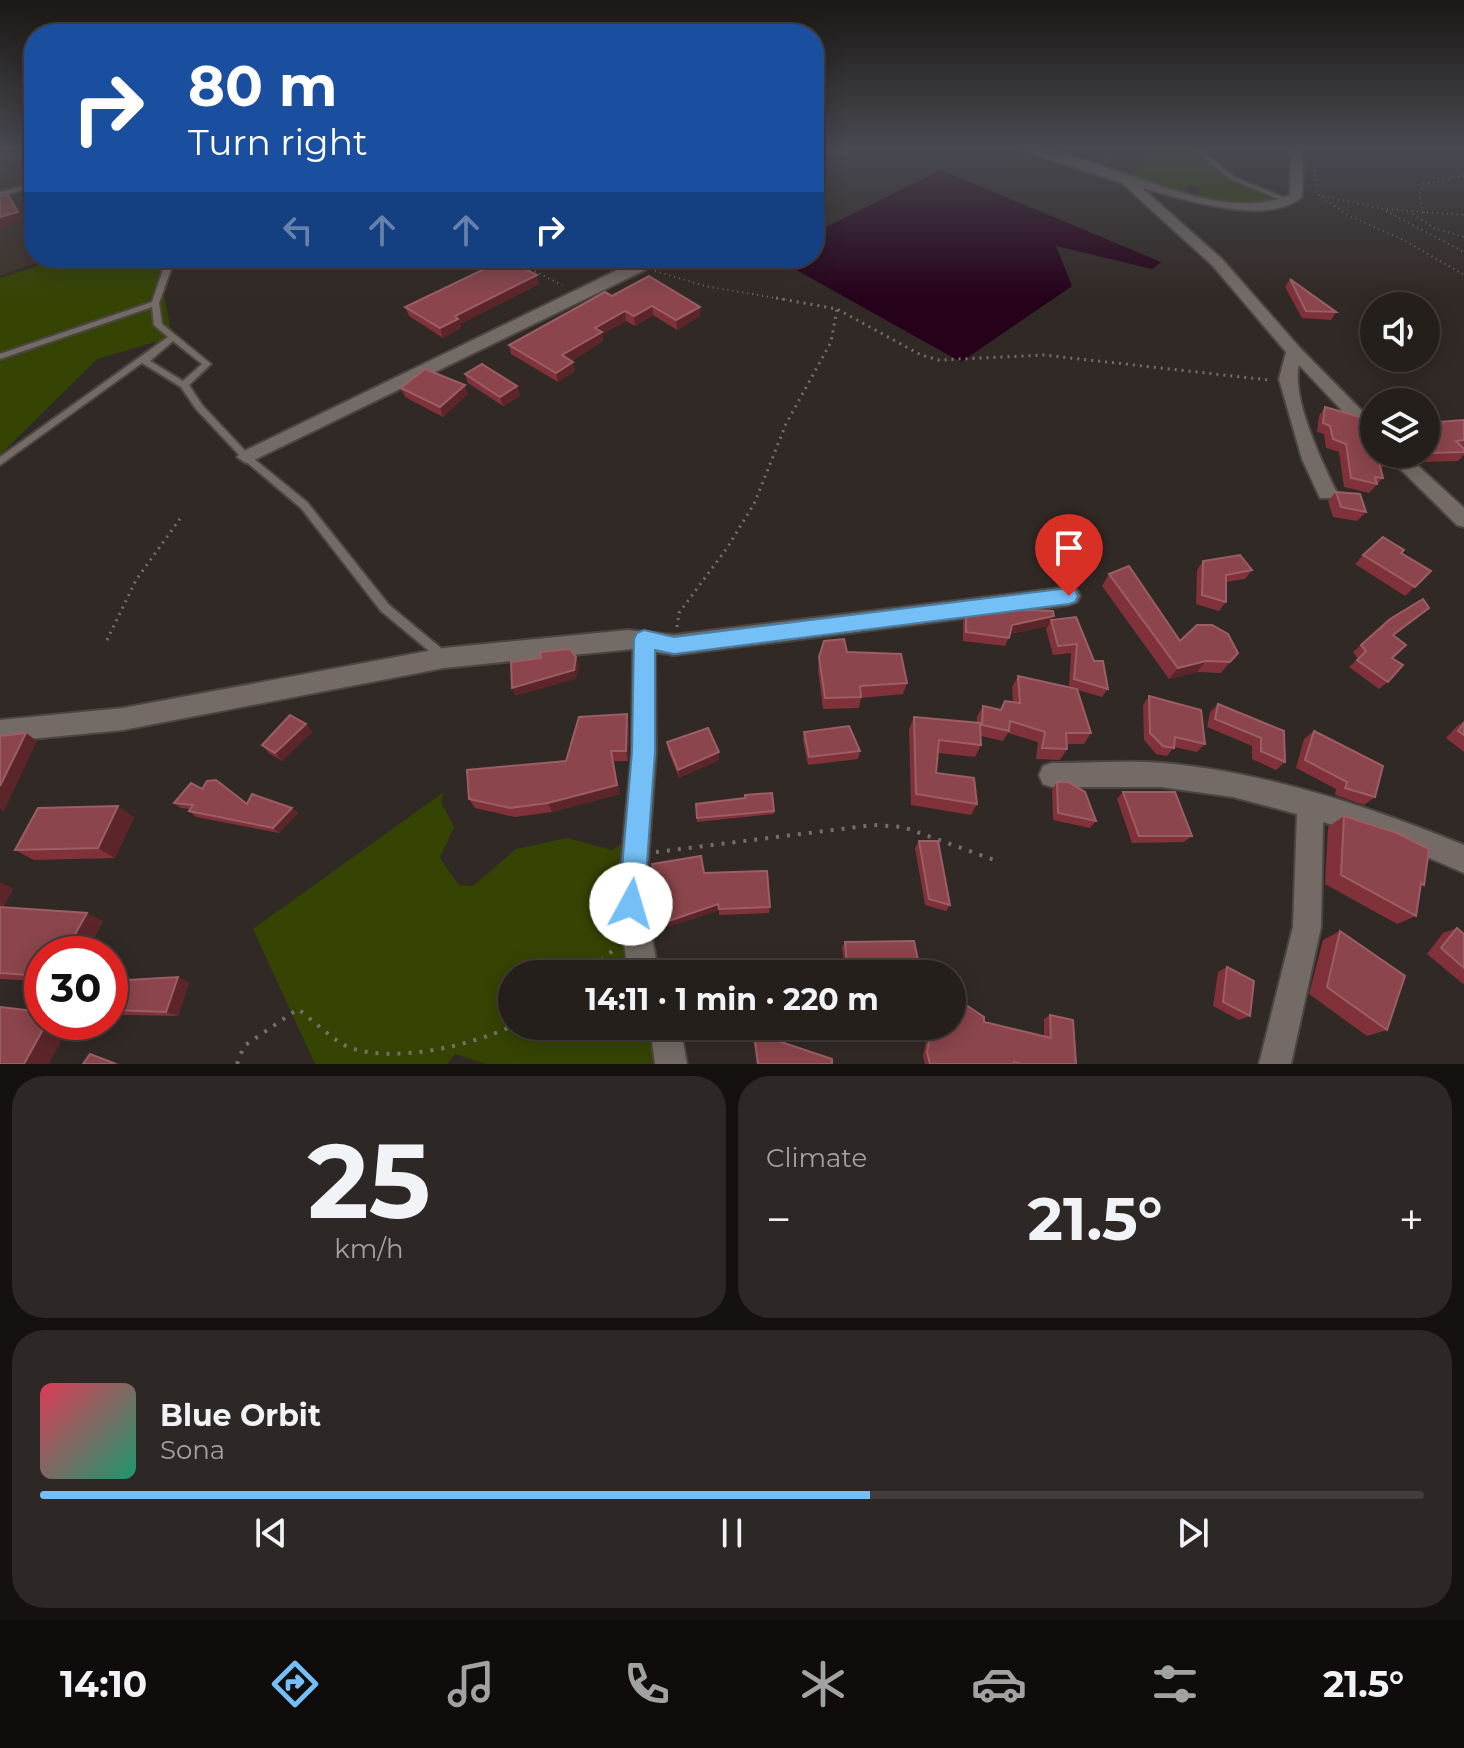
<!DOCTYPE html>
<html lang="en">
<head>
<meta charset="utf-8">
<style>
	:root { --surface:#251f1c; --page:#2d2725; --text:#f1f3f6; --muted:#a3a2a3; --line:#423d3b; --accent:#74c0f6 }
	body { margin:0; font-family:Montserrat,sans-serif; background:var(--page); color:var(--text); height:100vh; display:flex; flex-direction:column; font-size:30px; white-space:nowrap }
	* { box-sizing:border-box; margin:0 }
	p { font-size:26px; color:var(--muted) }
	.icon { flex:none; width:44px; height:44px; fill:none; stroke:currentColor; stroke-width:2; stroke-linecap:round; stroke-linejoin:round }
	.map { position:relative; height:1064px; overflow:hidden }
	.side { display:flex; flex-direction:column; gap:12px; padding:12px; background:#14110f; flex:1 }
	.side>* { flex:none }
	.banner { position:absolute; left:24px; top:24px; width:800px; height:244px; border-radius:32px; box-shadow:0 4px 20px #0003,0 0 0 2px var(--line); background:#1a4fa0; color:#fff; overflow:hidden }
	.fabs { position:absolute; left:1360px; top:292px; display:grid; gap:16px }
	.fabs a { display:grid; place-items:center; width:80px; height:80px; border-radius:50%; background:var(--surface); box-shadow:0 4px 20px #0003,0 0 0 2px var(--line); font-size:40px }
	.speed { position:absolute; left:24px; top:936px; display:flex; gap:16px; font-size:40px; font-weight:700; text-align:center }
	.speed>* { display:grid; place-content:center; width:104px; height:104px; border-radius:50%; background:var(--surface); box-shadow:0 4px 20px #0003,0 0 0 2px var(--line); line-height:1 }
	.speed .limit { border:12px solid #d22; background:#fff; color:#111 }
	.pin { position:absolute; display:grid; place-items:center; width:68px; height:68px; color:#fff; margin:-82px -34px; border-radius:50% 50% 50% 0; rotate:-45deg; box-shadow:0 0 8px #0007 }
	.pin .icon { rotate:45deg }
	.me { position:absolute; width:88px; margin:-44px; rotate:6deg; stroke-linejoin:round; filter:drop-shadow(0 0 6px #0008) }
	.turn { display:flex; align-items:center; gap:28px; height:168px; padding:0 32px; font-size:36px }
	.turn .icon { width:104px; height:104px; stroke-width:2.5 }
	.turn b { display:block; font-size:56px; line-height:68px }
	.lanes { display:flex; align-items:center; height:76px; padding:0 32px; background:#0003; justify-content:center; gap:40px; direction:ltr }
	.lanes .off { opacity:.35 }
	.big { font-size:60px; font-weight:700; line-height:1.1 }
	.side .card { flex:1; display:flex; flex-direction:column; justify-content:center; gap:12px; min-width:0; padding:0 28px; border-radius:32px; background:var(--page) }
	.side .dial { align-items:center; gap:0 }
	.dial b { font-size:104px; line-height:1 }
	.song { display:flex; align-items:center; gap:24px }
	.cover { width:96px; height:96px; border-radius:12px; background:linear-gradient(135deg,hsl(350 70% 55%),hsl(160 70% 35%)) }
	.played { height:8px; border-radius:4px; background:linear-gradient(90deg,var(--accent) 60%,var(--line) 60%) }
	.keys { display:flex; justify-content:space-around; direction:ltr }
	.heat { display:flex; justify-content:space-between; align-items:center; font-size:44px; direction:ltr }
	.side .tiles { flex:1; display:grid; gap:12px; grid-template-columns:1fr 1fr }
	.card:last-child { grid-column:span 2 }
	.trip { position:absolute; left:498px; top:960px; width:468px; height:80px; border-radius:40px; background:var(--surface); box-shadow:0 4px 20px #0003,0 0 0 2px var(--line); font-weight:700; line-height:80px; text-align:center }
	.tab-bar { display:flex; height:128px; justify-content:space-around; align-items:center; background:#0f0c0b; color:var(--muted) }
	.tab-bar .icon { width:56px; height:56px }
	.tab-bar .current { color:var(--accent) }
	.tab-bar b { font-size:36px; color:var(--text) }
	.map>svg:first-child { display:block }
	.built { fill:#3e322a }
	.green { fill:#354403 }
	.water { fill:#26021a }
	.lines { fill:none; stroke-linecap:round; stroke-linejoin:round }
	.service-casing { stroke:#4b4642; stroke-width:4 }
	.minor-casing { stroke:#4b4642; stroke-width:4 }
	.path-far2 { stroke:#756e6b; stroke-width:2; stroke-dasharray:1 4; stroke-linecap:butt }
	.path-far1 { stroke:#756e6b; stroke-width:3; stroke-dasharray:2 5; stroke-linecap:butt }
	.path { stroke:#756e6b; stroke-width:4; stroke-dasharray:3 8; stroke-linecap:butt }
	.service { fill:#746b66; fill-rule:evenodd }
	.minor { fill:#746b66; fill-rule:evenodd }
	.wall { fill:#803139 }
	.shaded-wall { fill:#5c2529 }
	.building { fill:#8c454c; stroke:#9b5e64; stroke-width:2 }
	.route { fill:#74c0f6; stroke:#4b7da0; stroke-width:2 }
</style>
</head>
<body>
<div class="map">
<svg width="1464" height="1064" viewBox="0 0 1464 1064">
	<rect width="100%" height="100%" fill="#312925"/>
	<path class="built" d="M0,148H34V258H52L0,276Z"/>
	<g class="green">
		<path d="M1139,148H1195L1232,178L1289,201L1249,205L1202,199L1198,192L1201,188L1191,185L1187,188L1189,195L1122,174L1144,168V155Z"/>
		<path d="M63,258H157L172,337L97,359L0,455V278Z"/>
		<path d="M444,792L441,802L454,827L440,858L459,885L473,886L516,849L567,838L612,850L639,832L645,974H512V1026H663L671,1064H486L455,1054L447,1064H315L253,929Z"/>
	</g>
	<path class="water" d="M941,170L1161,262L1152,269L1056,246L1072,286L961,362L775,258H814V233Z"/>
	<g class="lines">
		<g class="service-casing">
			<g id="service">
				<path d="M1192,148H1198L1234,177L1292,201L1287,202L1230,179Z"/>
				<path d="M34,183V187L0,196V192Z"/>
				<path d="M167,258H175L159,303L162,324L211,364L189,385L202,405L249,455L307,502L389,605L448,654L450,657L448,660L444,662L440,660L381,611L301,508L243,459L196,409L181,387L142,363L0,465V457L168,337L154,325L152,307L0,359V354L152,302ZM173,341L202,364L183,381L150,361Z"/>
			</g>
		</g>
		<g class="minor-casing">
			<g id="minor">
				<path d="M1016,148C1099,147 1209,229 1290,195L1291,148H1303L1302,197C1266,227 1184,199 1142,188L1222,259L1300,348L1374,423V440L1368,438L1299,365C1291,398 1322,462 1337,493L1334,498H1320L1302,459L1279,379L1286,352L1212,265L1122,183Z"/>
				<path d="M642,258H658L645,270L252,461L246,463L237,457L240,453Z"/>
				<path d="M1385,454H1405L1464,508V527L1457,525Z"/>
				<path d="M1069,587L1077,590L1080,596L1077,602L1069,605L674,655L655,652L656,752L645,904L659,974H629L617,904L632,752L633,649L444,668L123,730L0,742V720L123,708L444,648L628,630L674,635Z"/>
				<path d="M1052,763C1088,763 1126,760 1163,763C1265,772 1369,806 1464,845V873L1411,850L1323,822L1321,927L1291,1064H1259L1293,927L1297,814L1233,797L1161,787H1052L1043,784L1039,775L1043,766Z"/>
				<path d="M650,1026H680L687,1064H655Z"/>
			</g>
		</g>
		<g class="path-far2">
			<path d="M1104,148L1113,160"/>
			<path d="M1314,170L1319,195L1383,209L1464,215"/>
			<path d="M1322,197L1349,216L1404,240L1464,275"/>
			<path d="M1386,211L1464,252"/>
			<path d="M1424,213L1419,196L1424,184L1464,176"/>
			<path d="M1413,214L1434,228L1464,237"/>
			<path d="M508,258L562,285"/>
			<path d="M655,271L705,286L787,300"/>
		</g>
		<g class="path-far1">
			<path d="M776,298L837,309L921,355L939,360L1044,355L1269,380"/>
			<path d="M677,627L679,613L727,548L754,504L786,424L831,342L837,309"/>
			<path d="M107,640L136,580L182,516"/>
		</g>
		<g class="path">
			<path d="M656,852L873,825L903,827L1000,862"/>
			<path d="M584,974L615,949"/>
			<path d="M237,1064L244,1046L298,1009C314,1021 330,1038 348,1047C393,1064 470,1046 512,1026"/>
		</g>
		<use href="#service" class="service"/>
		<use href="#minor" class="minor"/>
	</g>
	<g class="wall">
		<path d="M826,148H861L847,156Z"/>
		<path d="M537,275L539,284L460,324L461,328L443,338L409,316L405,307Z"/>
		<path d="M1290,279L1336,312L1331,320L1302,318L1285,287Z"/>
		<path d="M612,296L700,316L677,330L653,315L635,326L626,321L602,334L603,341L571,361L575,371L558,382L511,354L509,345Z"/>
		<path d="M465,374L517,386L520,396L503,406L468,383Z"/>
		<path d="M401,388L468,394L443,417L405,397Z"/>
		<path d="M1325,407L1401,457L1393,466L1380,467L1383,478L1369,493L1344,487L1339,452L1326,448L1324,434L1317,432L1319,416Z"/>
		<path d="M1426,417L1438,422L1464,420V455L1458,461L1424,462L1416,454H1426Z"/>
		<path d="M1336,492L1366,512L1357,521L1333,517L1328,501Z"/>
		<path d="M1401,553L1431,571L1405,596L1355,564L1363,555Z"/>
		<path d="M1203,561L1252,570L1245,579L1226,582V602L1219,611L1196,604L1197,570Z"/>
		<path d="M1109,574L1180,641L1230,662L1221,673L1197,672L1169,679L1102,586Z"/>
		<path d="M1004,609L1052,620L1094,661L1108,689L1102,697L1078,690L1091,733L1084,744H1067V749L1060,760L1036,759L1038,742L1008,733L1003,741L981,736V745L975,757L938,753L936,773L977,804L971,815L911,805L909,729L914,717L977,723V717L983,706L1000,710L1005,701L1013,702L1012,687L1018,676L1069,687L1071,653L1053,655L1046,629L1048,626L1010,634L1005,646L963,641V622L966,613H1002Z"/>
		<path d="M1421,615L1393,636L1392,658L1388,682L1379,689L1349,667L1358,659L1353,652L1390,619Z"/>
		<path d="M847,652L907,683L903,694L861,698L859,708L823,709L818,669L819,657Z"/>
		<path d="M1149,696L1205,744L1197,752L1174,747L1167,756L1156,754L1144,740L1143,705Z"/>
		<path d="M1218,704L1284,731L1285,762L1276,770L1252,759V746L1207,727L1210,712Z"/>
		<path d="M1464,721V752L1446,738L1457,726Z"/>
		<path d="M306,724L312,732L282,761L269,753L262,745Z"/>
		<path d="M629,725L628,761H613L620,794L552,812L515,817L475,808L469,799L566,761Z"/>
		<path d="M1314,731L1375,797L1364,805L1335,795L1336,789L1296,768L1304,739Z"/>
		<path d="M804,732L860,751L858,759L808,765L803,740Z"/>
		<path d="M667,742L719,760L679,778L668,750Z"/>
		<path d="M1057,782L1096,821L1090,828L1053,820L1052,790Z"/>
		<path d="M202,789L247,804L292,808L298,813L279,833L196,817L189,811L190,809L181,808L174,803Z"/>
		<path d="M1123,792L1192,836L1184,842L1132,843L1117,799Z"/>
		<path d="M696,804L774,811V814L697,822Z"/>
		<path d="M1344,816L1424,885L1420,887L1416,916L1397,924L1325,884L1328,827Z"/>
		<path d="M134,817L115,858L34,860L15,850Z"/>
		<path d="M919,841L950,905L946,911L925,905L915,848Z"/>
		<path d="M652,864L704,873L770,907L769,913L719,915V910L667,927Z"/>
		<path d="M0,883L13,889L3,907L103,921L86,954H42V981L0,979Z"/>
		<path d="M1457,928L1464,934V983L1463,984L1427,954L1443,933Z"/>
		<path d="M1340,931L1387,1030L1367,1036L1309,994L1323,940Z"/>
		<path d="M845,942L921,974H845L842,947Z"/>
		<path d="M1227,967L1250,1016L1239,1020L1213,1006L1218,972Z"/>
		<path d="M189,982L178,1016L124,1015L111,1010Z"/>
		<path d="M1050,1015L1076,1064H925L923,1056L929,1026H952L984,1022L1044,1036V1019Z"/>
		<path d="M754,1033L832,1064H757L753,1039Z"/>
	</g>
	<g class="shaded-wall">
		<path d="M5,148H25L30,155L0,163V149Z"/>
		<path d="M851,148H861L847,156L848,150Z"/>
		<path d="M823,156L822,165L814,171V163Z"/>
		<path d="M8,195L24,220L0,227V217Z"/>
		<path d="M537,275L539,284L460,324L461,328L443,338L440,328L455,316Z"/>
		<path d="M652,306L653,315L635,326L634,316Z"/>
		<path d="M700,307V316L677,330L676,320Z"/>
		<path d="M625,311L626,321L602,334L603,341L564,365L562,355L595,328Z"/>
		<path d="M573,362L575,371L558,382L556,373Z"/>
		<path d="M465,385L468,394L443,417L440,407Z"/>
		<path d="M517,386L520,396L503,406L500,397Z"/>
		<path d="M1054,616L1048,626L1008,634L1012,625Z"/>
		<path d="M576,657L579,666L576,679L515,696L512,688Z"/>
		<path d="M1206,661L1197,672L1169,679L1178,668Z"/>
		<path d="M627,714L629,725L628,761L626,751Z"/>
		<path d="M306,724L312,732L282,761L275,753Z"/>
		<path d="M26,733L37,741L4,811L0,809V786Z"/>
		<path d="M611,751L620,794L552,812L548,803Z"/>
		<path d="M719,752V760L679,778L678,770Z"/>
		<path d="M118,806L134,817L115,858L98,848Z"/>
		<path d="M292,808L298,813L279,833L273,828Z"/>
		<path d="M0,883L13,889L0,914Z"/>
		<path d="M718,904L719,910L667,927L666,922Z"/>
		<path d="M87,913L103,921L86,954H64Z"/>
		<path d="M178,977L189,982L178,1016L166,1012Z"/>
		<path d="M47,1022H71L49,1064H24Z"/>
		<path d="M90,1054L109,1060L122,1064H116Z"/>
	</g>
	<g class="building">
		<path d="M814,153L823,156L814,163Z"/>
		<path d="M8,195L18,212L0,217V197Z"/>
		<path d="M505,259L537,275L455,316L458,319L440,328L405,307Z"/>
		<path d="M649,276L700,307L676,320L652,306L634,316L625,311L595,328L602,332L562,355L573,362L556,373L509,345L605,292L612,296Z"/>
		<path d="M1290,279L1336,312L1306,311Z"/>
		<path d="M482,364L517,386L500,397L465,374Z"/>
		<path d="M425,369L465,385L440,407L401,388Z"/>
		<path d="M1325,407L1360,417L1374,431V454H1398L1401,457L1378,458L1383,478L1375,477L1377,484L1351,478L1346,444L1333,439L1330,426L1323,423Z"/>
		<path d="M1433,416L1438,422L1464,420V440L1456,441L1464,449V452L1432,453L1426,446V417Z"/>
		<path d="M1336,492L1360,494L1366,512L1341,507Z"/>
		<path d="M1383,537L1404,550L1401,553L1431,571L1415,587L1363,555Z"/>
		<path d="M1240,555L1252,570L1226,575V602L1202,595L1203,561Z"/>
		<path d="M1129,566L1180,641L1197,625H1212L1228,634L1238,653L1230,662L1206,661L1178,668L1109,574Z"/>
		<path d="M1423,599L1429,608L1393,635L1406,645L1392,658L1403,665L1388,682L1357,660L1366,651L1361,645L1390,619Z"/>
		<path d="M1004,609L1053,611L1054,616L1012,625L1009,638L966,632V613H1004Z"/>
		<path d="M1076,617L1094,661H1103L1108,689L1074,679L1077,644L1058,646L1051,620Z"/>
		<path d="M844,639L847,652L901,654L907,683L860,686L861,697L825,698L819,657L824,641Z"/>
		<path d="M570,649L576,657L574,670L512,688L511,662L541,658L540,652Z"/>
		<path d="M1018,676L1077,689L1091,733H1066L1067,749L1042,748L1045,732L1010,721L1009,731L982,725L983,706L1001,710L1005,701L1020,703Z"/>
		<path d="M1149,696L1201,710L1205,744L1175,737L1174,748L1163,746L1150,733Z"/>
		<path d="M1218,704L1284,731L1285,762L1261,751V738L1215,719Z"/>
		<path d="M627,714L626,751H611L617,785L548,803L510,808L469,799L467,770L566,761L579,717Z"/>
		<path d="M290,715L306,724L275,753L262,745Z"/>
		<path d="M914,717L980,723L981,745L939,740L936,773L974,778L977,804L916,794Z"/>
		<path d="M1464,723V735L1458,731Z"/>
		<path d="M849,726L860,751L809,757L804,732Z"/>
		<path d="M708,728L719,752L678,770L667,742Z"/>
		<path d="M1314,731L1383,766L1375,797L1345,788L1347,782L1305,760Z"/>
		<path d="M26,733L0,786V736Z"/>
		<path d="M216,780L247,804L252,794L292,808L273,828L189,811L193,805L174,803L191,783L202,789L207,781Z"/>
		<path d="M1057,782H1068L1085,792L1096,821L1058,813Z"/>
		<path d="M1123,792H1175L1192,836H1139Z"/>
		<path d="M772,793L774,811L697,818L696,804L745,798V795Z"/>
		<path d="M118,806L98,848L15,850L38,808Z"/>
		<path d="M1344,816L1397,833L1429,849L1424,885L1421,883L1416,916L1341,875Z"/>
		<path d="M919,841H938L950,905L929,899Z"/>
		<path d="M701,856L704,873L767,871L770,907L719,909L718,904L666,922L652,864Z"/>
		<path d="M0,907L87,913L64,954H42V976L0,973Z"/>
		<path d="M1457,928L1464,934V968L1441,948Z"/>
		<path d="M1340,931L1405,976L1387,1030L1327,987Z"/>
		<path d="M914,941L921,974H848L845,942Z"/>
		<path d="M1227,967L1254,981L1250,1016L1223,1002Z"/>
		<path d="M178,977L166,1012L111,1010L110,1009V981Z"/>
		<path d="M952,1003L966,1005L984,1017V1022L1051,1038L1050,1015L1073,1020L1076,1064H1022L1014,1062V1064H930L927,1052L932,1026H952Z"/>
		<path d="M0,1007L42,1012V1022H47L24,1064H0Z"/>
		<path d="M754,1033L832,1059V1064H758Z"/>
		<path d="M90,1054L116,1064H83Z"/>
	</g>
	<linearGradient id="sky" x2="0" y2="1"><stop stop-color="#1b1714"/><stop offset="0.5" stop-color="#484951"/><stop offset="1" stop-color="#484951" stop-opacity="0"/></linearGradient>
	<rect width="1464" height="297" fill="url(#sky)"/>
	<path class="route" d="M1069,588L1075,590L1078,596L1075,602L1069,604L674,654L655,650V752L644,904L640,913L631,917L622,913L619,904L632,752L634,639L637,633L644,630L674,637Z"/>
</svg>
<div class="fabs">
<a><svg class="icon" aria-label="sound" viewBox="0 0 24 24"><path d="M4 9h4l5-4v14l-5-4H4zM17 9q2 3 0 6"/></svg></a>
<a><svg class="icon" aria-label="layers" viewBox="0 0 24 24"><path d="M12 4l9 5-9 5-9-5zM3 14l9 5 9-5"/></svg></a>
</div>
<div class="speed"><div class="limit">30</div></div>
<div class="pin" style="left:1069px;top:596px;background:#d93025"><svg class="icon" aria-label="arrive" viewBox="0 0 24 24"><path d="M6 21V4h12l-3 4 3 4H6"/></svg></div>
<svg class="me" style="left:631px;top:904px" viewBox="-20 -20 40 40"><circle r="19" fill="#fff"/><path d="M0-13L10 11 0 6-10 11z" fill="#74c0f6"/></svg>
<div class="trip">14:11 · 1 min · 220 m</div>
<div class="banner">
<div class="turn"><svg class="icon" aria-label="right" viewBox="0 0 24 24"><path d="M7 20v-9h11M14 6l5 5-5 5"/></svg><div><b>80 m</b>Turn right</div></div>
<div class="lanes"><svg class="icon off" aria-label="left" viewBox="0 0 24 24"><path d="M17 20v-9H6M10 6l-5 5 5 5"/></svg><svg class="icon off" aria-label="ahead" viewBox="0 0 24 24"><path d="M12 20V5M6 11l6-6 6 6"/></svg><svg class="icon off" aria-label="ahead" viewBox="0 0 24 24"><path d="M12 20V5M6 11l6-6 6 6"/></svg><svg class="icon" aria-label="right" viewBox="0 0 24 24"><path d="M7 20v-9h11M14 6l5 5-5 5"/></svg></div>
</div>
</div>
<section class="side">
<div class="tiles">
<div class="card dial"><b>25</b><p>km/h</p></div>
<div class="card"><p>Climate</p>
<div class="heat"><a>−</a><b class="big">21.5°</b><a>+</a></div>
</div>
<div class="card">
<div class="song"><i class="cover"></i><div><b>Blue Orbit</b><p>Sona</p></div></div>
<div class="played"></div>
<div class="keys"><svg class="icon" aria-label="previous" viewBox="0 0 24 24"><path d="M18 5L8 12l10 7zM5 5v14"/></svg><svg class="icon" aria-label="pause" viewBox="0 0 24 24"><path d="M8 5v14M16 5v14"/></svg><svg class="icon" aria-label="next" viewBox="0 0 24 24"><path d="M6 5l10 7-10 7zM19 5v14"/></svg></div>
</div>
</div>
</section>
<nav class="tab-bar">
<b>14:10</b>
<svg class="icon current" aria-label="directions" viewBox="0 0 24 24"><path d="M12 3l9 9-9 9-9-9zM9 14v-3h6M13 9l2 2-2 2"/></svg>
<svg class="icon" aria-label="music" viewBox="0 0 24 24"><path d="M9 18V5l10-2v13"/><circle cx="6" cy="18" r="3"/><circle cx="16" cy="16" r="3"/></svg>
<svg class="icon" aria-label="phone" viewBox="0 0 24 24"><path d="M5 4h4l2 5-3 2q2 4 5 5l2-3 5 2v4C11 20 4 13 5 4z"/></svg>
<svg class="icon" aria-label="climate" viewBox="0 0 24 24"><path d="M12 3v18M4 7l16 10M4 17L20 7"/></svg>
<svg class="icon" aria-label="car" viewBox="0 0 24 24"><path d="M5 17H2v-5l4-1 3-4h7l3 4 3 1v5h-3M9 17h6M6 11h13"/><circle cx="7" cy="17" r="2"/><circle cx="17" cy="17" r="2"/></svg>
<svg class="icon" aria-label="filters" viewBox="0 0 24 24"><path d="M4 7h16M4 17h16"/><circle cx="9" cy="7" r="2"/><circle cx="15" cy="17" r="2"/></svg>
<b>21.5°</b>
</nav>
</body>
</html>
